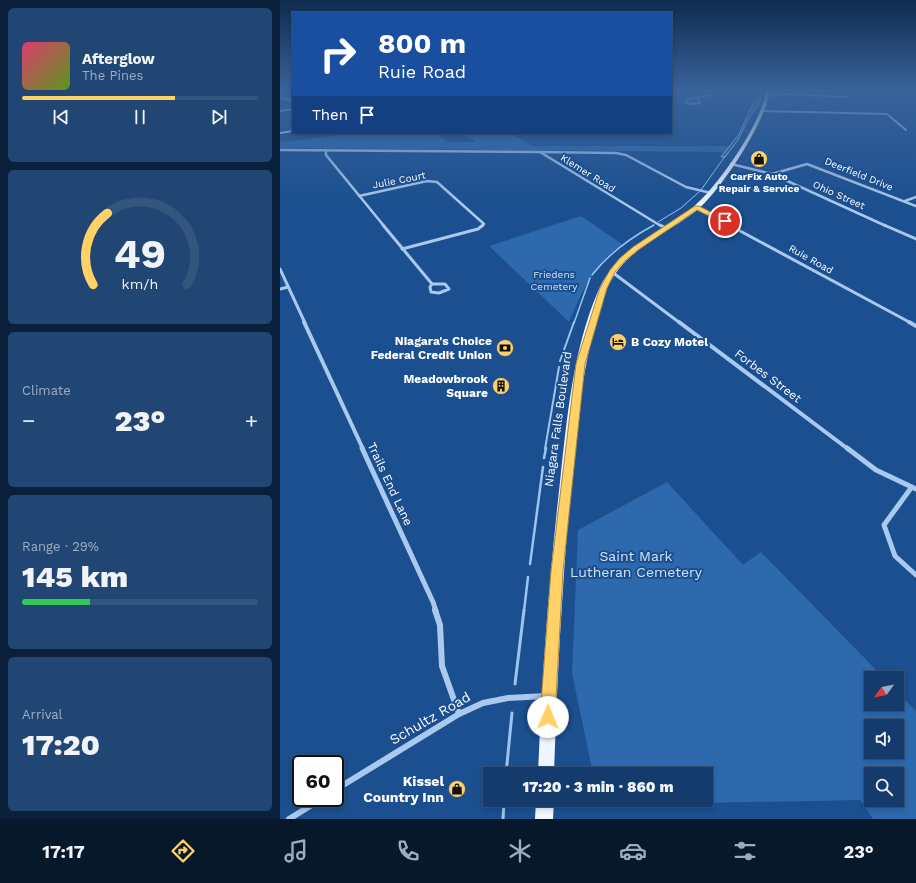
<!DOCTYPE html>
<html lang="en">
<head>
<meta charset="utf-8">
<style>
	:root { --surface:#143b6b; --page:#214673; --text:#f1f3f6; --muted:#9dadc1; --line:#33557e; --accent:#ffd166 }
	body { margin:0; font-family:"Work Sans",sans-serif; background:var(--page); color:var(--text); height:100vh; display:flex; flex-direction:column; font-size:15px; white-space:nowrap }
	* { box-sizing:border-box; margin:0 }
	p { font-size:13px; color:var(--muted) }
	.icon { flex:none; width:22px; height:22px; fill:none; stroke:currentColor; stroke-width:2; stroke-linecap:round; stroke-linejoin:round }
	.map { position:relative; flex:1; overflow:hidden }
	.drawer { display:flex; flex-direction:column; gap:8px; padding:8px; background:#0b203b; width:280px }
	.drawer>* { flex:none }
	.guide { position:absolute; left:12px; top:12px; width:380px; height:122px; border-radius:0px; box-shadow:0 2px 6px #0003,0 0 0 1px var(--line); background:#1a4fa0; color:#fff; overflow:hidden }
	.needle { width:26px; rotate:238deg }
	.buttons { position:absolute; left:584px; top:671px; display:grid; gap:8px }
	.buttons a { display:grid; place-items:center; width:40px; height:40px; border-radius:0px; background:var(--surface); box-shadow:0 2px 6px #0003,0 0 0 1px var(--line); font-size:20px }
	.speed { position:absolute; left:12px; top:755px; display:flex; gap:8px; font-size:20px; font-weight:700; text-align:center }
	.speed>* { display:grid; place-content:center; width:52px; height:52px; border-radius:50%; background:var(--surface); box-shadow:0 2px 6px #0003,0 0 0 1px var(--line); line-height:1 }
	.speed .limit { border:2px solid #111; border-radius:6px; background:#fff; color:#111 }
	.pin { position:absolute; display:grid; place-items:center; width:34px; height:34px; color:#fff; margin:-17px; border:2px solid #fff; border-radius:50%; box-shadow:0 1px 4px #0007 }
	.me { position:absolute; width:44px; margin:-22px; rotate:1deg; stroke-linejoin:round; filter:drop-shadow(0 0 3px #0008) }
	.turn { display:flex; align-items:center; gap:14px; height:84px; padding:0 20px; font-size:18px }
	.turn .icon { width:52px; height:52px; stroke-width:2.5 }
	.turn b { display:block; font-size:28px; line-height:34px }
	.then { display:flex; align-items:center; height:38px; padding:0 20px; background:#0003; gap:8px; font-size:15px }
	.big { font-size:30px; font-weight:800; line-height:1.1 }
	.drawer .card { flex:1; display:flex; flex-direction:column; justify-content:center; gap:6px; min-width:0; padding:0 14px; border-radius:6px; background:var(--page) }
	.drawer .dial { align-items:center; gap:0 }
	.dial svg { height:104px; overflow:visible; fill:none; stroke:var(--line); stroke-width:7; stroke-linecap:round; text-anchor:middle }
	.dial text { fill:var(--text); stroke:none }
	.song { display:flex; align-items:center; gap:12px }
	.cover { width:48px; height:48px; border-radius:6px; background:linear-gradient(135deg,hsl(340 70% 55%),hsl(90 70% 35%)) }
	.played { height:4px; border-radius:2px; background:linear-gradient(90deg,var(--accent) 65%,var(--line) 65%) }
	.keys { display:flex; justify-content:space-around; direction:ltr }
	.heat { display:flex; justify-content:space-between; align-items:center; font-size:22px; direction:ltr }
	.charge { height:6px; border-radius:3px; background:linear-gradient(90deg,#34c759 29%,var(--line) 0) }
	.trip { position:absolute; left:203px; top:767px; width:230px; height:40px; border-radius:0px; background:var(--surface); box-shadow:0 2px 6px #0003,0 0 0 1px var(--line); font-weight:800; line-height:40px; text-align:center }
	.tab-bar { display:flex; height:64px; justify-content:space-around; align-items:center; background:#08182b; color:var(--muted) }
	.tab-bar .icon { width:28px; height:28px }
	.tab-bar .selected { color:var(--accent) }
	.tab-bar b { font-size:18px; color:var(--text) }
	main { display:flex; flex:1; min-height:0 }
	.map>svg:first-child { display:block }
	.green { fill:#2e69ad; fill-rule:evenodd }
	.water { fill:#3c6290; stroke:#9cc4f0 }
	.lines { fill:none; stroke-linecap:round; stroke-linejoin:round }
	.stream-far4 { stroke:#9cc4f0; stroke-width:1 }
	.stream-far3 { stroke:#9cc4f0; stroke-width:1.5 }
	.stream-far2 { stroke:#9cc4f0; stroke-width:2 }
	.stream-far1 { stroke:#9cc4f0; stroke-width:2.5 }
	.stream { stroke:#9cc4f0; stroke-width:3 }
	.street-far5 { stroke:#a9c9ee; stroke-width:2 }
	.street-far4 { stroke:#a9c9ee; stroke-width:2.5 }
	.street-far3 { stroke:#a9c9ee; stroke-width:3 }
	.street-far2 { stroke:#a9c9ee; stroke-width:4 }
	.street-far1 { stroke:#a9c9ee; stroke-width:5 }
	.street { stroke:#a9c9ee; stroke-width:6 }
	.secondary { fill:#d6e6fa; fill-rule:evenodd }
	.primary { fill:#f0f6ff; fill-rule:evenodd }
	.route { fill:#ffd166; stroke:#a68842 }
	.labels { text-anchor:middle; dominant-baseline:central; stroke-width:4; stroke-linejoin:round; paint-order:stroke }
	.far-street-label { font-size:10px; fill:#fff; stroke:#1b4f8f }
	.far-poi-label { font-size:10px; font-weight:bold; fill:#fff; stroke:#1b4f8f }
	.far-park-label { font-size:10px; fill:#cfe3fa; stroke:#1b4f8f }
	.poi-label { font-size:12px; font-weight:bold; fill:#fff; stroke:#1b4f8f; text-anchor:end }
	.street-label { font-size:12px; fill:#fff; stroke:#1b4f8f }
	.near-park-label { font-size:14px; fill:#cfe3fa; stroke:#1b4f8f }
	.near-street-label { font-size:14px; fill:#fff; stroke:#1b4f8f }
	.near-poi-label { font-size:14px; font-weight:bold; fill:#fff; stroke:#1b4f8f; text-anchor:end }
</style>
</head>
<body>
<main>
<section class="drawer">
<div class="card">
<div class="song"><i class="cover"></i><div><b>Afterglow</b><p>The Pines</p></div></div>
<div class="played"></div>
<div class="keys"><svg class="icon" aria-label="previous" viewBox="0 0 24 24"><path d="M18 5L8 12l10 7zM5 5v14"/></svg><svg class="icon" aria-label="pause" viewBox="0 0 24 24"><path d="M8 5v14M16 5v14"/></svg><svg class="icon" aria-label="next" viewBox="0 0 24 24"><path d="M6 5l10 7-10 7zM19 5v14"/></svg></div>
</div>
<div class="card dial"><svg viewBox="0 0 100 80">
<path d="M14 69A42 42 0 1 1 86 69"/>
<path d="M14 69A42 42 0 0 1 25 14" stroke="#ffd166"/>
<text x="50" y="56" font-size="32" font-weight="700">49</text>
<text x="50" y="72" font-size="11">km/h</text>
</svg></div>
<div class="card"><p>Climate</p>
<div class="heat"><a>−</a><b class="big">23°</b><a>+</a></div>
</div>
<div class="card"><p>Range · 29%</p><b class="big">145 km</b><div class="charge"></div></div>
<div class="card"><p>Arrival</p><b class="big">17:20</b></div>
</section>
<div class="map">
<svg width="636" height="819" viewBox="0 0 636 819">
	<rect width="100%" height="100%" fill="#1b4f8f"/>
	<g class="green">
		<path d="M81,133H155L168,142H196L183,133H230L252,146H450L445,152L0,148V142Z"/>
		<path d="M301,216L342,244C312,266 303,290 289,322L209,246Z"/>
		<path d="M387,482L463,565L481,552L604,678H591V704H617V692L636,711V819H593L580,800L319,805L318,800H426V774H313L292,673L298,530ZM591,726H617V752H591ZM591,774H617V800H591Z"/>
	</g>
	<path class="water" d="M477,90H480L481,100L469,118L458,140L445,157H441L459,134L473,104L478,97Z"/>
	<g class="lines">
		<g class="stream-far4">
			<path d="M421,190L446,155"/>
			<path d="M378,222L401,208L419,192"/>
		</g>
		<g class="stream-far3">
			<path d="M312,275C329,253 350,238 374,225"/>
			<path d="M294,323L310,278"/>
		</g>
		<g class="stream-far2">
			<path d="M280,361L294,322"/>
			<path d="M265,449L279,367"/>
		</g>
		<g class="stream-far1">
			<path d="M264,458L266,448"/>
			<path d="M250,564L263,467"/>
			<path d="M244,611L248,577"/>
		</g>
		<g class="stream">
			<path d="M235,684L244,610"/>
			<path d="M226,774L232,713"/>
			<path d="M223,819L224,802"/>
		</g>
		<g class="street-far5">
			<path d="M3,90L1,97L13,102"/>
			<path d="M489,93L566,97L574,90"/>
			<path d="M417,98L420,103L411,104L405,102L406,100L435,94L437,92L436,90"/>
			<path d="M0,111L13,109"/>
			<path d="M483,111L607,114L626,130"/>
		</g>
		<g class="street-far4">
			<path d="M0,150L260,152L381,226"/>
			<path d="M46,150V155L104,226"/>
			<path d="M260,152L336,153L346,155L406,187L431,193"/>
			<path d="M451,164L492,174L606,226"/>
			<path d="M492,174L527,164L636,206"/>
			<path d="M79,196L147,181L157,182L204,224L202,226"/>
			<path d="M625,201L636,197"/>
			<path d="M417,207L451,226"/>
		</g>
		<g class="street-far3">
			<path d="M103,225L152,284"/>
			<path d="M380,225L386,228"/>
			<path d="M449,225L631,323"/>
			<path d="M604,225L636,239"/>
			<path d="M122,249L198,229L203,225"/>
			<path d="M0,269L25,323"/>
			<path d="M332,272L400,323"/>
			<path d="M152,284H165L169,289L159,293L151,292L150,287Z"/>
			<path d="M0,289L8,287"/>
		</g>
		<g class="street-far2">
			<path d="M24,322L83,449"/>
			<path d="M399,322L568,449"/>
			<path d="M629,322L636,326"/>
		</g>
		<g class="street-far1">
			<path d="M82,448L153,602L156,611"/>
			<path d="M567,448L596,470L636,489"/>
			<path d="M631,488L604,525L615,556L636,575"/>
		</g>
		<g class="street">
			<path d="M155,610L160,625L162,666L179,714"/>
			<path d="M55,790L179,714L203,703L228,698L266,696"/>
			<path d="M9,819L43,798"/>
		</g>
		<path class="secondary" d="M13,130V132L0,134V132Z"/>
		<g class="primary">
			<path d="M486,90H490C487,120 440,192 416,211C385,235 346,249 328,286C322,299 319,313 315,326C302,373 297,423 292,472C283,572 277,673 274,774H258C262,676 269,579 280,482C287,418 293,348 319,289C338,248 379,234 412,208C437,188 483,122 486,90Z"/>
			<path d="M256,800H274L273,819H255Z"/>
		</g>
	</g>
	<linearGradient id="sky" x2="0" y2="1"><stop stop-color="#0f2b4f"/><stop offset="0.44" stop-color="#39639b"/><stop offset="1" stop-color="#39639b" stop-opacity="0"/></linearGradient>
	<rect width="636" height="205" fill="url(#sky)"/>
	<path class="route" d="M415,206H419L448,221L443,223L417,210L358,250L345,261L335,272L327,288L305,364L283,571L275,717L273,722L268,724L262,722L260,717L271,571L296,364L320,288L330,270L340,258L353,247Z"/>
	<defs>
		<g id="shop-disc" transform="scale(0.9)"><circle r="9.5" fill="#ffd166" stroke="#1b4f8f"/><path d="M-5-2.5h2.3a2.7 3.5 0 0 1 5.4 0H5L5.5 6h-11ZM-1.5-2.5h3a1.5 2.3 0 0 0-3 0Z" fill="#111"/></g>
		<g id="hotel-disc" transform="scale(0.9)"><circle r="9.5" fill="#ffd166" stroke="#1b4f8f"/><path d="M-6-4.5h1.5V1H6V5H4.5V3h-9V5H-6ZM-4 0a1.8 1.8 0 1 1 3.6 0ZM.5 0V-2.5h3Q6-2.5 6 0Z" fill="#111"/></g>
		<g id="bank-disc" transform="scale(0.9)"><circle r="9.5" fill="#ffd166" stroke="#1b4f8f"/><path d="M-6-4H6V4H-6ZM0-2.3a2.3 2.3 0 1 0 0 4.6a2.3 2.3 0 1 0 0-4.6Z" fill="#111"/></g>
		<g id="building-disc" transform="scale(0.9)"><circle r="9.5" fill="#ffd166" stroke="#1b4f8f"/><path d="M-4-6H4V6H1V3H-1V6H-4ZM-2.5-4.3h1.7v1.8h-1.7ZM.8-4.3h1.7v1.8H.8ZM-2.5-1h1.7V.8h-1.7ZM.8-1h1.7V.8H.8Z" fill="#111"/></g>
	</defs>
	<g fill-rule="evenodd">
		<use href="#shop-disc" x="479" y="159"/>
		<use href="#hotel-disc" x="338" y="342"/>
		<use href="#bank-disc" x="225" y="348"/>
		<use href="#building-disc" x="221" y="386"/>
		<use href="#shop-disc" x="177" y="789"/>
	</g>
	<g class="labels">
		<g class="far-street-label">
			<text transform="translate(308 173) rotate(32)">Klemer Road</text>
			<text transform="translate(579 174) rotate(22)">Deerfield Drive</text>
			<text transform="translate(119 180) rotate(-11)">Julie Court</text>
			<text transform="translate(559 195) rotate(24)">Ohio Street</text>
			<text transform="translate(531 259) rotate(29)">Ruie Road</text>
		</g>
		<g class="far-poi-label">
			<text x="479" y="176">CarFix Auto<tspan x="479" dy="12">Repair &amp; Service</tspan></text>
		</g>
		<g class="far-park-label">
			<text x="274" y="274">Friedens<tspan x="274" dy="12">Cemetery</tspan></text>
		</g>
		<g class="poi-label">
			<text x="212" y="341">Niagara's Choice<tspan x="212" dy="14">Federal Credit Union</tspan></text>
			<text x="351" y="342" text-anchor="start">B Cozy Motel</text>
			<text x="208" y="379">Meadowbrook<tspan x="208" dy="14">Square</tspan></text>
		</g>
		<g class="street-label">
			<text transform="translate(488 376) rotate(37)">Forbes Street</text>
			<text transform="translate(278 419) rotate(-82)">Niagara Falls Boulevard</text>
			<text transform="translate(110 484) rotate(65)">Trails End Lane</text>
		</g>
		<g class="near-park-label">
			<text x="356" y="556">Saint Mark<tspan x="356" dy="16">Lutheran Cemetery</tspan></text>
		</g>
		<g class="near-street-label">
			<text transform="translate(150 718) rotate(-30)">Schultz Road</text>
		</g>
		<g class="near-poi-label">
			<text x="164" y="781">Kissel<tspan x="164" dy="16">Country Inn</tspan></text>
		</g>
	</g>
</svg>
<div class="buttons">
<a><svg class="needle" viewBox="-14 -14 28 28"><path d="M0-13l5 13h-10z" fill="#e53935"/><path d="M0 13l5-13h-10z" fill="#9dadc1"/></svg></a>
<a><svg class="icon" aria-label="sound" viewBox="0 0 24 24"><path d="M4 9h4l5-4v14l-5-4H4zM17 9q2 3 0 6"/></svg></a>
<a><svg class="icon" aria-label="search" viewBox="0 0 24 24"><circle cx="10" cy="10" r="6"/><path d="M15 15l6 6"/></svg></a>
</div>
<div class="speed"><div class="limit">60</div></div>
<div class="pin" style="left:445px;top:221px;background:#d93025"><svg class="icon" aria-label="arrive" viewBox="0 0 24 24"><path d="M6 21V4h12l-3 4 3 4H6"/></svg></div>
<svg class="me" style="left:268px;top:717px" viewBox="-20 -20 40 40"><circle r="19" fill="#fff"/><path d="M0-13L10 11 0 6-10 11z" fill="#ffd166"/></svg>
<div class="trip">17:20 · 3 min · 860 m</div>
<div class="guide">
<div class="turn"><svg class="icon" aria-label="right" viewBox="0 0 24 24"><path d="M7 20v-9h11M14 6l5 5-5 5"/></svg><div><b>800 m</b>Ruie Road</div></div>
<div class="then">Then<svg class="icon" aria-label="arrive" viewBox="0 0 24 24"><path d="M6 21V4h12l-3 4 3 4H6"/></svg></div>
</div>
</div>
</main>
<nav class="tab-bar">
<b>17:17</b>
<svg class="icon selected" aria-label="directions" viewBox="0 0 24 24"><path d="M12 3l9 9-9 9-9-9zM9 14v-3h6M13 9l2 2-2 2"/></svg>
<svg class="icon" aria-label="music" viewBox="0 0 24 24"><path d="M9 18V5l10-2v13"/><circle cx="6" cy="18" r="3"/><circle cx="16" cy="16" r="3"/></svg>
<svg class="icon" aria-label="phone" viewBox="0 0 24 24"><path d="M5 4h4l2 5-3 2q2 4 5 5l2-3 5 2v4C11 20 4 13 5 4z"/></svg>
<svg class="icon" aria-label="climate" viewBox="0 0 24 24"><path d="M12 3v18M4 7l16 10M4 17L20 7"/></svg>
<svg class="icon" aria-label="car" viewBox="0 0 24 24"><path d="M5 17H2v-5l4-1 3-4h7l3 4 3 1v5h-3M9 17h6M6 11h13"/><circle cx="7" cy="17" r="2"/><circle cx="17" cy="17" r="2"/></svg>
<svg class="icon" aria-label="filters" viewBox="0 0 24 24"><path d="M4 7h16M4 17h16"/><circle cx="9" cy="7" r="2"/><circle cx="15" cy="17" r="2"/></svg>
<b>23°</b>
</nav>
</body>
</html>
